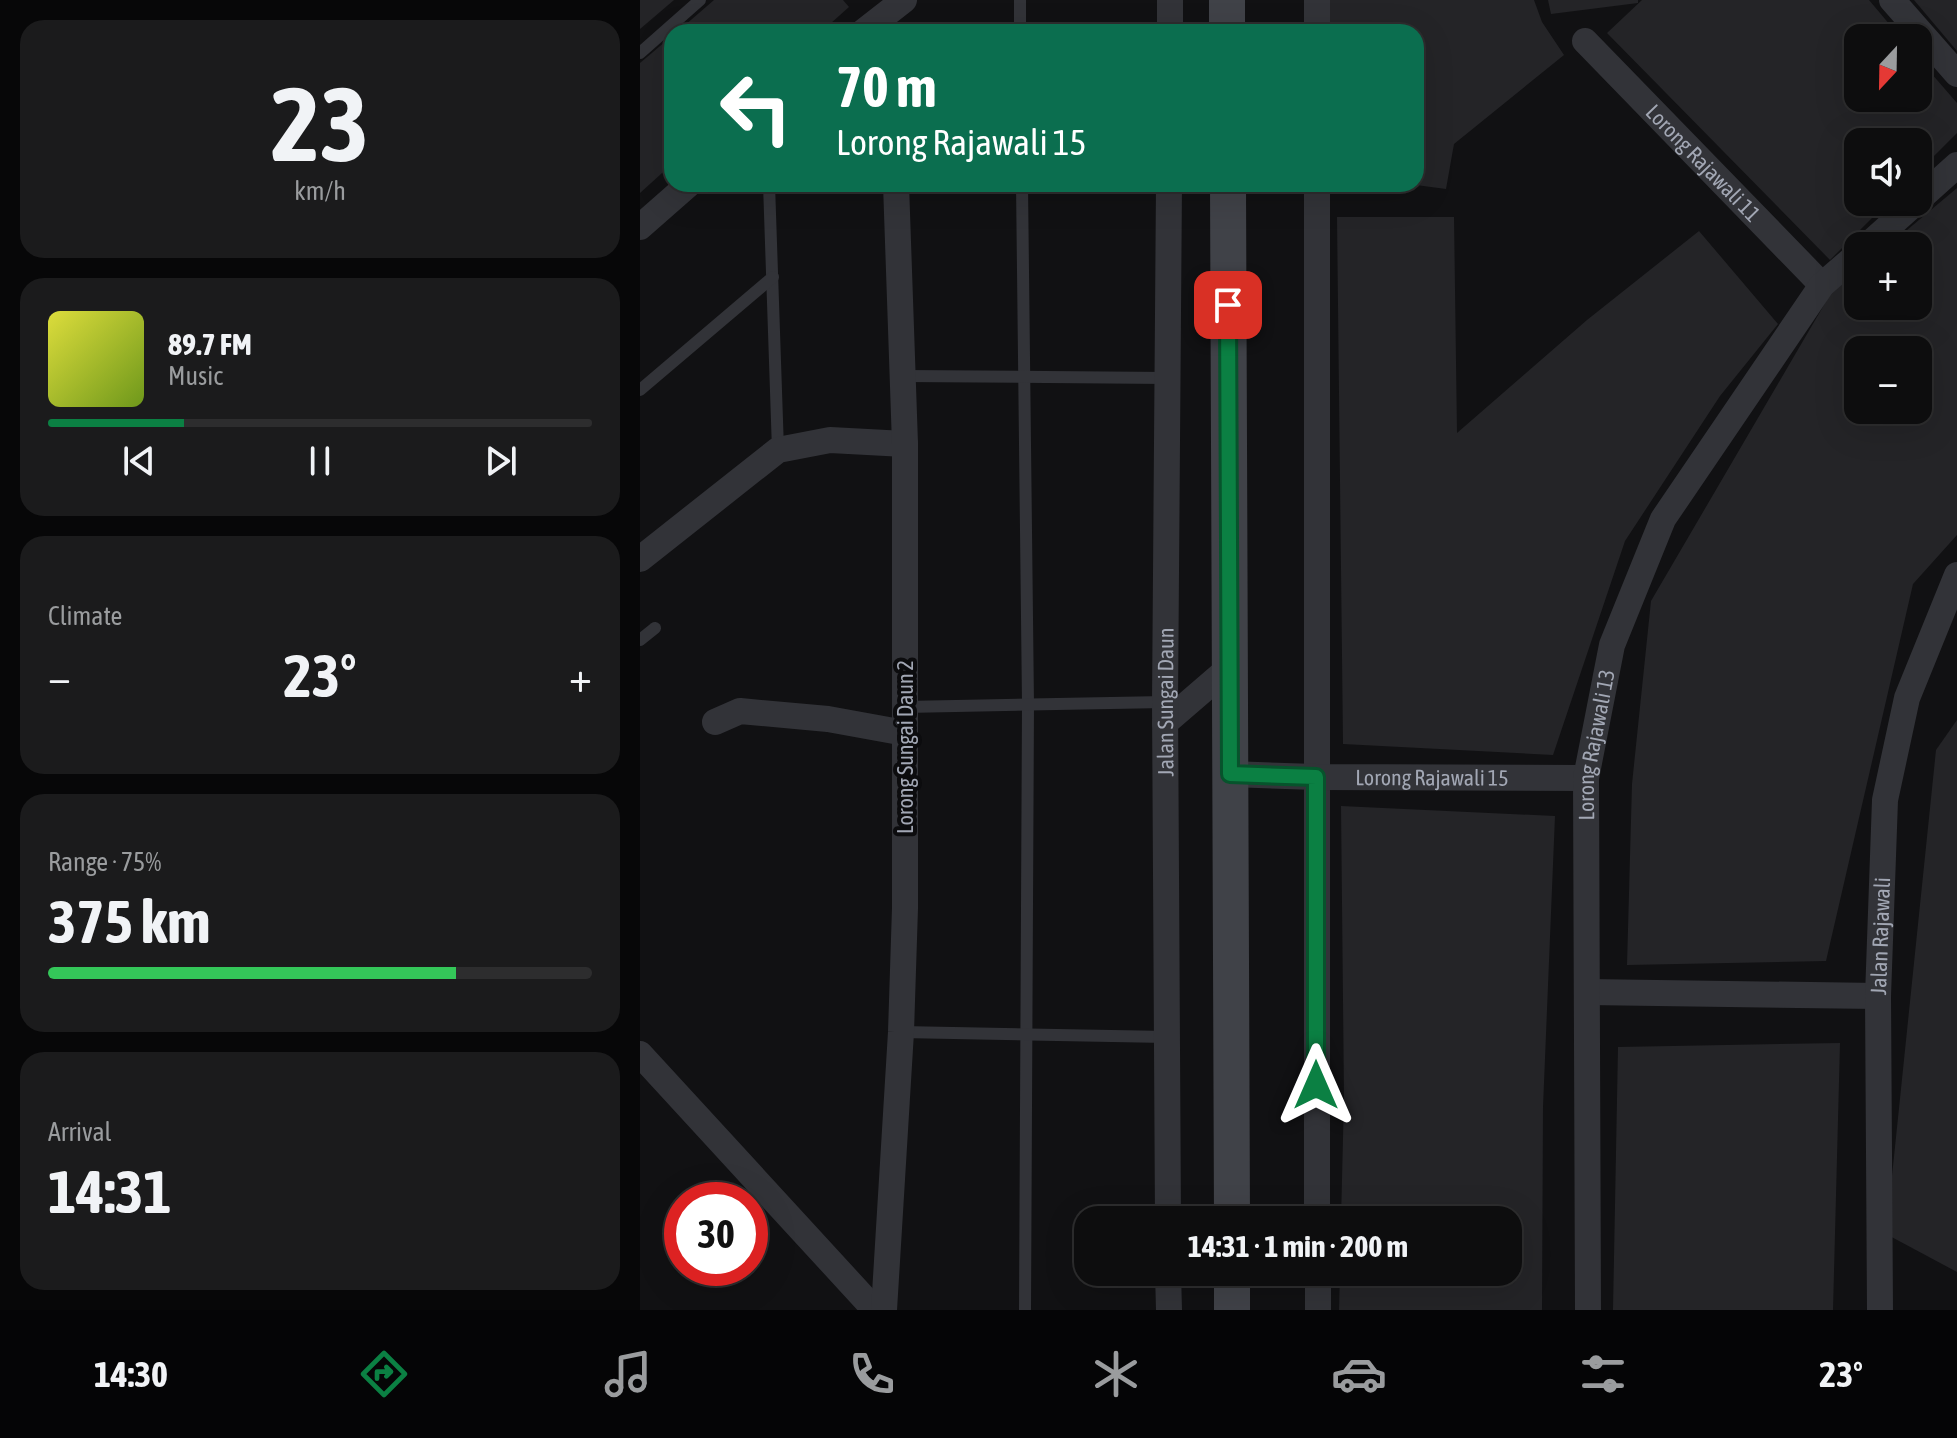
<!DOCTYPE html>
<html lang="en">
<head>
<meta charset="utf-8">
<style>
	:root { --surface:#0d0d0e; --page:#1b1b1c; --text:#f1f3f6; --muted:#9a9c9e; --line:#2d2d2e; --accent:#0b8043 }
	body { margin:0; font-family:"Asap Condensed",sans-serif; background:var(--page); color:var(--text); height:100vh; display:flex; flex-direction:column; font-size:30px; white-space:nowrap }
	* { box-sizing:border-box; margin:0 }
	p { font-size:26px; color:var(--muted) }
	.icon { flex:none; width:44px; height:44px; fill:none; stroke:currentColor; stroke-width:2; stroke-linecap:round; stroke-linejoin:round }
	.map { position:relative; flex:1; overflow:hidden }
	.side { display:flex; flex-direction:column; gap:20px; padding:20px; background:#070708; width:640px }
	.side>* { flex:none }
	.banner { position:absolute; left:24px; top:24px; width:760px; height:168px; border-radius:24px; box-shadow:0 8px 32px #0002,0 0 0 2px var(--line); background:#0b6e4f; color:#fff; overflow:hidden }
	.needle { width:52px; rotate:202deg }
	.fabs { position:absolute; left:1204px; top:24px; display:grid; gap:16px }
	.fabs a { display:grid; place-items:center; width:88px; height:88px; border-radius:16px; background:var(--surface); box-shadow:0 8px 32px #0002,0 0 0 2px var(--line); font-size:40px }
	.speed { position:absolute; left:24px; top:1182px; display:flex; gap:16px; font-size:40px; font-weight:700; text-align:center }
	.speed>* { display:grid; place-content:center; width:104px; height:104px; border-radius:50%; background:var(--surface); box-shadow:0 8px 32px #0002,0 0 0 2px var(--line); line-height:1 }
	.speed .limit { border:12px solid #d22; background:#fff; color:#111 }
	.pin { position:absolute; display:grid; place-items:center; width:68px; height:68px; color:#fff; margin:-34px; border-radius:16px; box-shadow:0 4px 12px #0006 }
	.me { position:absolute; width:88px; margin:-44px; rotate:0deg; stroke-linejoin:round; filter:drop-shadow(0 0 6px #0008) }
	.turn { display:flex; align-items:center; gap:28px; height:168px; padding:0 40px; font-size:36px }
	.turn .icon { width:104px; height:104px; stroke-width:2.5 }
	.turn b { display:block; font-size:56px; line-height:68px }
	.big { font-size:60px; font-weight:700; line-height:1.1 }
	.side .tile { flex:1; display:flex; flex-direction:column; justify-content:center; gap:12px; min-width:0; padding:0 28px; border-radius:24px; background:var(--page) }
	.side .dial { align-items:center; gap:0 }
	.dial b { font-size:104px; line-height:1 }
	.song { display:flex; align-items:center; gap:24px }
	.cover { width:96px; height:96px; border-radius:12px; background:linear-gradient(135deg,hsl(60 70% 55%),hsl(80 70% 35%)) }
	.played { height:8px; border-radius:4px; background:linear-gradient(90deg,var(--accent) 25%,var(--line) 25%) }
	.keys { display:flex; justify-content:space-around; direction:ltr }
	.heat { display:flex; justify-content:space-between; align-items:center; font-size:44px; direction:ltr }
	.charge { height:12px; border-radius:6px; background:linear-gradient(90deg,#34c759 75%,var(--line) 0) }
	.trip { position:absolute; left:434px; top:1206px; width:448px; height:80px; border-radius:24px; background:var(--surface); box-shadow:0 8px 32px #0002,0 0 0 2px var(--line); font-weight:700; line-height:80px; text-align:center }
	.dock { display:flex; height:128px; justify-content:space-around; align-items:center; background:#050506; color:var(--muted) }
	.dock .icon { width:56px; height:56px }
	.dock .selected { color:var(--accent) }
	.dock b { font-size:36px; color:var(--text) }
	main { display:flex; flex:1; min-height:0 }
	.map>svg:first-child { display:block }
	.building { fill:#242427; fill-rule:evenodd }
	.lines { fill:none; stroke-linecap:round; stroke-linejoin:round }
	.lane { stroke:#323338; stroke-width:12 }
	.street { stroke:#323338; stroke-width:26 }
	.secondary { stroke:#404248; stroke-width:36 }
	.route-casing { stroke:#07532c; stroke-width:20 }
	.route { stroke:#0b8043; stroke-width:14 }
	.labels { text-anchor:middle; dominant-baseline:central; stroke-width:8; stroke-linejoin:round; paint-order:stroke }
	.street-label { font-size:22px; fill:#a2a7b4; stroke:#0c0c0e }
</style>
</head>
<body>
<main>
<section class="side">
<div class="tile dial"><b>23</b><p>km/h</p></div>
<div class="tile">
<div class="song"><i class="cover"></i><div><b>89.7 FM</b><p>Music</p></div></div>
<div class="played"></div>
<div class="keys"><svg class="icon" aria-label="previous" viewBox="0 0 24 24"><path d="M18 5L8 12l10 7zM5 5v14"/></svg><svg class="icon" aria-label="pause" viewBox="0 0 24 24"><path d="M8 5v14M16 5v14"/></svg><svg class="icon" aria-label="next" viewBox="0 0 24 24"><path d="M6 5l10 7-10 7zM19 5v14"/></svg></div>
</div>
<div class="tile"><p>Climate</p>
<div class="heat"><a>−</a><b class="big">23°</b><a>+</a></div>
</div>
<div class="tile"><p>Range · 75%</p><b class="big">375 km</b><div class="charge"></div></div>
<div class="tile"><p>Arrival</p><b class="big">14:31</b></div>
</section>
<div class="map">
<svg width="1317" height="1310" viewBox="0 0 1317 1310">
	<rect width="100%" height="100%" fill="#111113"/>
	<g class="building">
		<path d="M0,0H34L0,29Z"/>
		<path d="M74,0H203L209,7L181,32H37Z"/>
		<path d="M687,0H894L902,22L924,55L814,144L806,189L776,185V32H689Z"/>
		<path d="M908,0H998V3L911,14Z"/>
		<path d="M1002,0H1229L1261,38H1218V98H1278V58L1317,103V133L1278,172V142H1218V202H1248L1190,260L967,33Z"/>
		<path d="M1274,0H1317V51Z"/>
		<path d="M32,36V164L0,193V63Z"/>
		<path d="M1317,188V535L1273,584L1186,961L987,965L992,784L1011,601L1191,293L1218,271V306H1278V246H1248ZM1218,350H1278V410H1218Z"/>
		<path d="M697,217H814L817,433L947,320L1059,231L1138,324L1080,396L985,541L913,755L703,744Z"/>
		<path d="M1317,720V1272L1246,1234L1296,750Z"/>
		<path d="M701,806L915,816L903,1107L902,1310H699L700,1272H868V1220H701L704,1097Z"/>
		<path d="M1200,1043L1193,1310H973L978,1047Z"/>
	</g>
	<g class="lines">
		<g class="lane">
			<path d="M380,0V32"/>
			<path d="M0,53L60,0"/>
			<path d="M129,184L138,450"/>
			<path d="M382,184L388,704L385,1310"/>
			<path d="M263,376L528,378"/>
			<path d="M0,390L133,277"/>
			<path d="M0,640L15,628"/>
			<path d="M265,707L525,702"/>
			<path d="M261,1032L527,1037"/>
		</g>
		<g class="street">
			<path d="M1252,0L1317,74"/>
			<path d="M223,32L264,0"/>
			<path d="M530,32V0"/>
			<path d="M677,32V0"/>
			<path id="s1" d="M945,41L1182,285"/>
			<path d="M677,184V1220"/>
			<path d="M1278,200L1317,165"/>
			<path d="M0,227L49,184"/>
			<path d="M1227,246L1276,202"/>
			<path d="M0,559L138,450L190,440L265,444"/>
			<path d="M75,722L100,711L188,719L265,733"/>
			<path d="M525,723L590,667"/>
			<path id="s2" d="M590,774L676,777L946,778"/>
			<path d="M947,992L1238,996"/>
			<path d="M0,1054L235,1310"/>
			<path id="s3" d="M528,1220L525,702L529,184"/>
			<path d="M528,1272L529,1310"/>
			<path d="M678,1272V1310"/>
			<path d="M244,1310L261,1032L265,908V444L256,184"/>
			<path id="s4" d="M948,1310L946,778L972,645L1023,519L1182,285L1218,254"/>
			<path id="s5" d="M1240,1310L1238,996L1245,800L1267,698L1317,575"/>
		</g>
		<g class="secondary">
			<path d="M587,0V32"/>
			<path d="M588,184L592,1220"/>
			<path d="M592,1272V1310"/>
		</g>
	</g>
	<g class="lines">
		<g class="route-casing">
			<path id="route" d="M588,305L590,774L676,777V1085"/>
		</g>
		<use href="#route" class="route"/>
	</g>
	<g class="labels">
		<g class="street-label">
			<text stroke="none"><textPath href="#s1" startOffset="170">Lorong Rajawali 11</textPath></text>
			<text stroke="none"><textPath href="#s3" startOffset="518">Jalan Sungai Daun</textPath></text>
			<text stroke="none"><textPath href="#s4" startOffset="566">Lorong Rajawali 13</textPath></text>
			<text transform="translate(265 747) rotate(-90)">Lorong Sungai Daun 2</text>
			<text stroke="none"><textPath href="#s2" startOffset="202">Lorong Rajawali 15</textPath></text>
			<text stroke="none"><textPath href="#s5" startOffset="374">Jalan Rajawali</textPath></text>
		</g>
	</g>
</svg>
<div class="fabs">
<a><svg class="needle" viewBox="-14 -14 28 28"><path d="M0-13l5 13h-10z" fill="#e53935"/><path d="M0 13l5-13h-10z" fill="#9a9c9e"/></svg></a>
<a><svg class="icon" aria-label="sound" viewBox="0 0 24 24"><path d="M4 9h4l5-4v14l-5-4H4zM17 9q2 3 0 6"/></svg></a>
<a>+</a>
<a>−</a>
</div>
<div class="speed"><div class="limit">30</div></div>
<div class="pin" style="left:588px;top:305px;background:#d93025"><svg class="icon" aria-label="arrive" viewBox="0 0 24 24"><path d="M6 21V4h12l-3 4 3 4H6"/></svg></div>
<svg class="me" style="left:676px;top:1085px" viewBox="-20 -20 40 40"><path d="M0-17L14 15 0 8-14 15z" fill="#0b8043" stroke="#fff" stroke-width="4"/></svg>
<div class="trip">14:31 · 1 min · 200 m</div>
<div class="banner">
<div class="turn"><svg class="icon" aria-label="left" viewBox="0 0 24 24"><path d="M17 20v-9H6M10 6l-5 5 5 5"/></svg><div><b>70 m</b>Lorong Rajawali 15</div></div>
</div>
</div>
</main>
<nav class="dock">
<b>14:30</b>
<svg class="icon selected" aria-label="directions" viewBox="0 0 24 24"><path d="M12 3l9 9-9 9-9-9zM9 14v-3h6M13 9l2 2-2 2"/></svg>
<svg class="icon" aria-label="music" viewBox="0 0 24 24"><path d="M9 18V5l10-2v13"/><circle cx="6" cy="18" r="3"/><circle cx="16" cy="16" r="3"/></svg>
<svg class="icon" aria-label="phone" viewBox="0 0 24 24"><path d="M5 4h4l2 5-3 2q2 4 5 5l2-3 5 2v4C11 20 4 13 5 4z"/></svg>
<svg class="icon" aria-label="climate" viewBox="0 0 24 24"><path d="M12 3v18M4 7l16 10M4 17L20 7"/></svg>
<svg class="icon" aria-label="car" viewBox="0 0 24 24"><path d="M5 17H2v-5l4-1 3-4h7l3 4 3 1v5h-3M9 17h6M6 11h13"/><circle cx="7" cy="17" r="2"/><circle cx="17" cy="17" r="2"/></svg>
<svg class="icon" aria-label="filters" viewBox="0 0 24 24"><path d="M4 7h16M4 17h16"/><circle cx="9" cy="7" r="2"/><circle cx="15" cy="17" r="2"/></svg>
<b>23°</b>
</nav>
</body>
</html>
